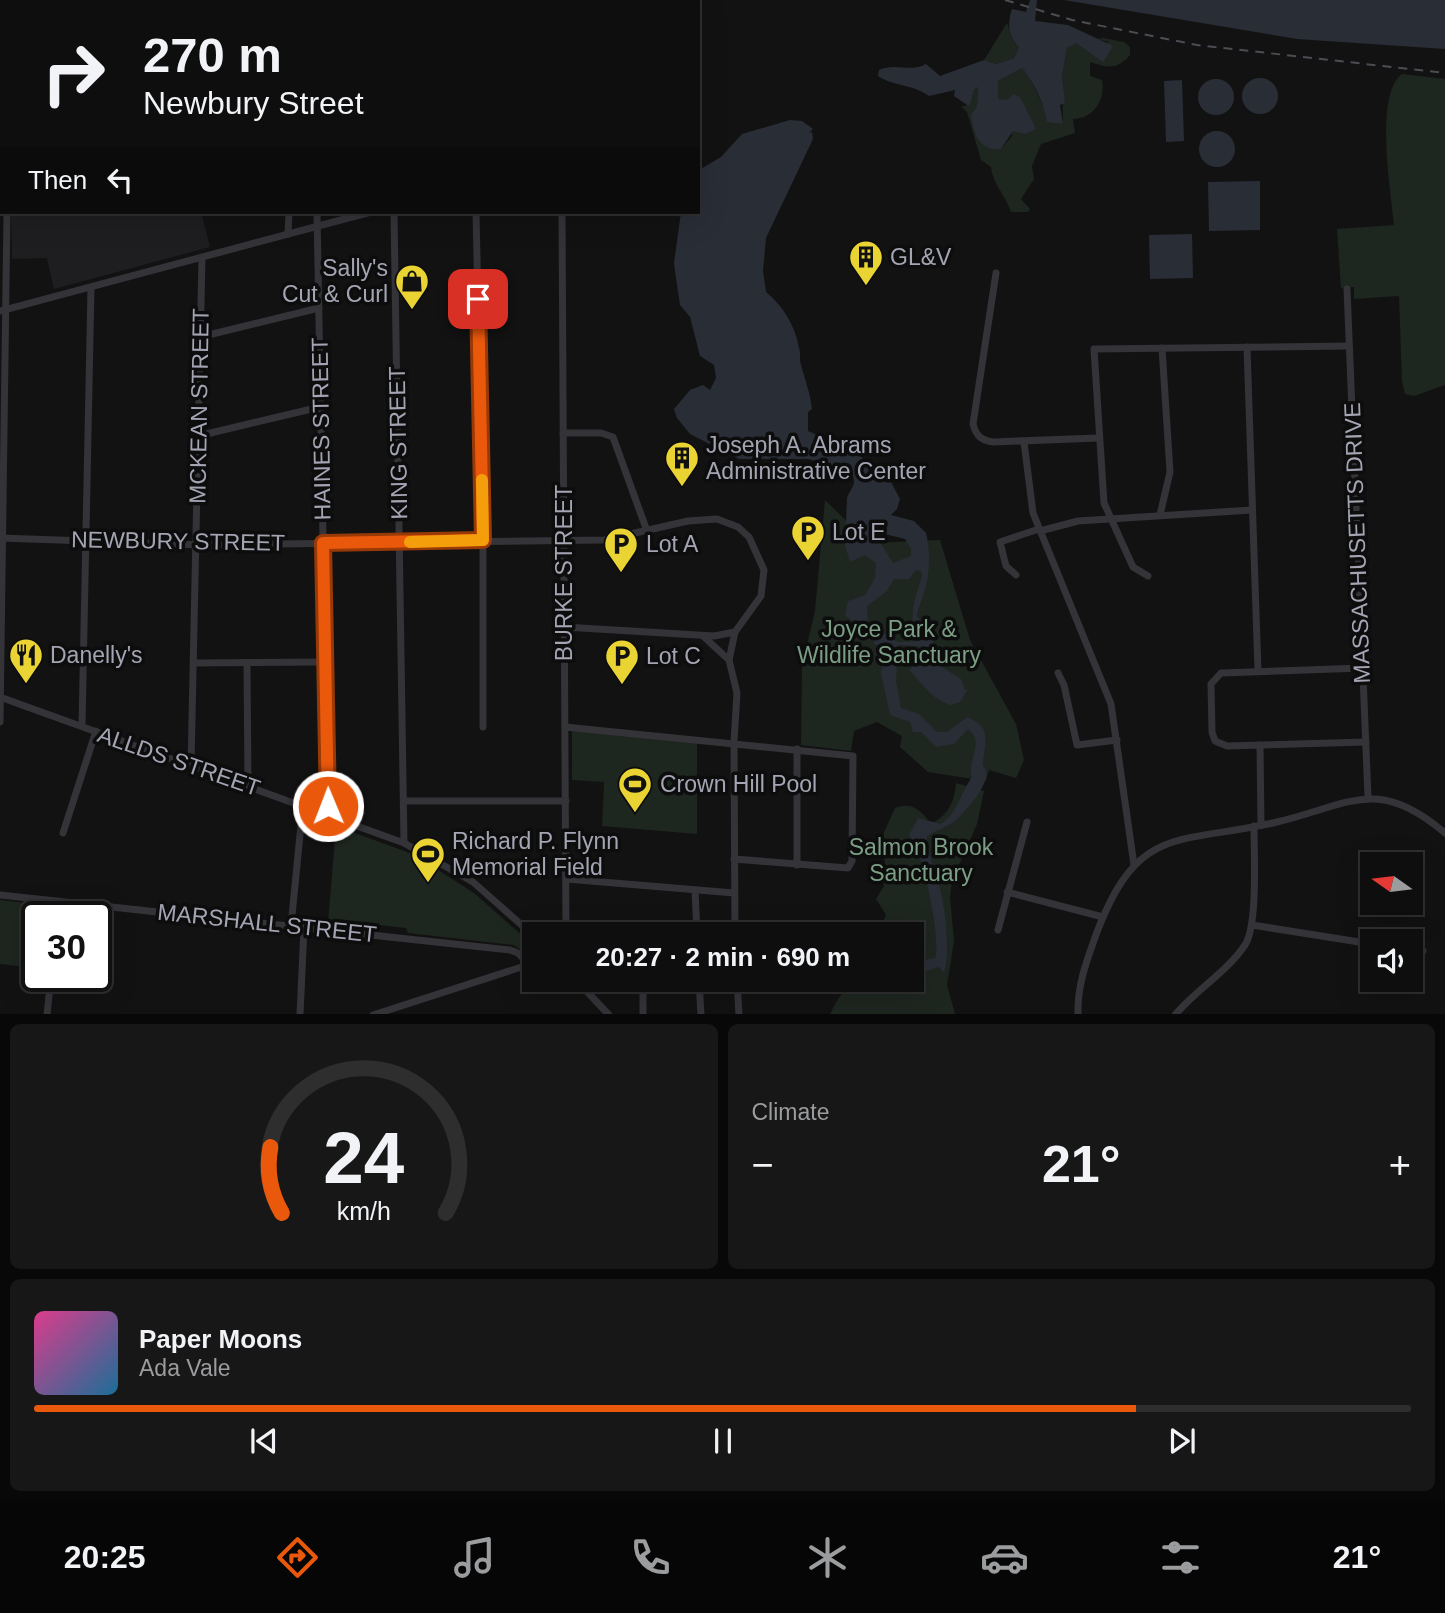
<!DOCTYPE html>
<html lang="en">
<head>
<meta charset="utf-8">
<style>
	:root { --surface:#0e0e0e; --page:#171717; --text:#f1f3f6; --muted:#9b9c9e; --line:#2e2e2e; --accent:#ea580c }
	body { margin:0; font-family:Arial,sans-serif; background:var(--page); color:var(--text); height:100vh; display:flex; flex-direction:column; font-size:26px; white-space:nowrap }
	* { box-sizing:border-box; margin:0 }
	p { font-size:23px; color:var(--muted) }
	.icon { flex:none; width:38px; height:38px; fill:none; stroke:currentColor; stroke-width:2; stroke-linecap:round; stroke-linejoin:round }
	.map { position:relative; height:1014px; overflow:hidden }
	.drawer { display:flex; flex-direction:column; gap:10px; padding:10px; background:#080808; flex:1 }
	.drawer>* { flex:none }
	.guide { position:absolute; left:0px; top:0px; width:700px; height:214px; box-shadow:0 7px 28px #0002,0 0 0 2px var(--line); background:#0e0e0e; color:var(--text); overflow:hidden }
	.needle { width:46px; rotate:284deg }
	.fabs { position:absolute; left:1360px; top:852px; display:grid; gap:14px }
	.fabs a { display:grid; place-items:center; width:63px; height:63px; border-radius:0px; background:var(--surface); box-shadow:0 7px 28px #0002,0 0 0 2px var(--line); font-size:35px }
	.speed { position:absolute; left:21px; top:901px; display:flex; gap:14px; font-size:35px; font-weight:700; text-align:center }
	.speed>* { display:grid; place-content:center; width:91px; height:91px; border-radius:50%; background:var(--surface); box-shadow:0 7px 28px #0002,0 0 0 2px var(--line); line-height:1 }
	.speed .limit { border:4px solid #111; border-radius:10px; background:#fff; color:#111 }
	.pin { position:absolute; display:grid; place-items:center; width:60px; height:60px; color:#fff; margin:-30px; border-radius:14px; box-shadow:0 4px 10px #0006 }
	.me { position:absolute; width:77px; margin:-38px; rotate:359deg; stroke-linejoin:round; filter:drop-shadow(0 0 5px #0008) }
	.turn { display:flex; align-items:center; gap:24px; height:147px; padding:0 28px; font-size:32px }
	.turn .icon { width:91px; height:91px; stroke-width:2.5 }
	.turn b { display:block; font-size:49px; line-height:60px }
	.then { display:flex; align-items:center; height:66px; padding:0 28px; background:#0003; gap:14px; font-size:26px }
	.big { font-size:52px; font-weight:800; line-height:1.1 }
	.drawer .card { flex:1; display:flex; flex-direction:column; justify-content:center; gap:10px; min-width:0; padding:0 24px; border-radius:10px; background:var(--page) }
	.drawer .dial { align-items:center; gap:0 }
	.dial svg { height:182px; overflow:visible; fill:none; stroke:var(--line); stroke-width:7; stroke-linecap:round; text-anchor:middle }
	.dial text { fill:var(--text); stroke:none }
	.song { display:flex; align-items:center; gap:21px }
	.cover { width:84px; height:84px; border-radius:10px; background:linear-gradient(135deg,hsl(330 70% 55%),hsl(200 70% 35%)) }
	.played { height:7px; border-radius:4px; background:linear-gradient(90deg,var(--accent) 80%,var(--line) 80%) }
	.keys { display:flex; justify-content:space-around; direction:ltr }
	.heat { display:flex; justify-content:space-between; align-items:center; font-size:38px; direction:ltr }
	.drawer .tiles { flex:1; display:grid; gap:10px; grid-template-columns:1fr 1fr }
	.card:last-child { grid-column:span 2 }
	.trip { position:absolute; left:522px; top:922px; width:402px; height:70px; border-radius:0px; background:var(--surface); box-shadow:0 7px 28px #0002,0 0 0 2px var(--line); font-weight:800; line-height:70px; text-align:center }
	.tab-bar { display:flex; height:112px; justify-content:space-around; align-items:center; background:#060606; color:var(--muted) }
	.tab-bar .icon { width:49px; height:49px }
	.tab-bar .on { color:var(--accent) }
	.tab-bar b { font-size:32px; color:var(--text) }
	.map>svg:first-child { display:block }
	.built { fill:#1e1e20 }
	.green { fill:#1e2620 }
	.water { fill:#292d36; fill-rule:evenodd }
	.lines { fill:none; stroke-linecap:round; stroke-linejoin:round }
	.minor { stroke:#333338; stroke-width:7 }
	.rail { stroke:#4c4c53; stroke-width:2; stroke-dasharray:9 7; stroke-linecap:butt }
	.route-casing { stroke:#983908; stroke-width:18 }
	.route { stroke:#ea580c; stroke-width:12 }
	.slow { stroke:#f59e0b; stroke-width:12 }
	.labels { text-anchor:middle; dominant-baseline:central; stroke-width:7; stroke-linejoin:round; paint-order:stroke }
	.poi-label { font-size:23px; fill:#a4a5b3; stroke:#0d0d0e; text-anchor:start }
	.street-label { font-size:23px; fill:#a4a5b3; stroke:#0d0d0e }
	.park-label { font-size:23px; fill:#7b9e85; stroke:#0d0d0e }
</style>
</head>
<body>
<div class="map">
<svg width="1445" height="1015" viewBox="0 0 1445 1015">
	<rect width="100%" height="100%" fill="#121213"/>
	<path class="built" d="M11,212H201L210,247L54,289L47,258L12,259Z"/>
	<g class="green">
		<path d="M1007,23L1012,38L1019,47L1014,58L996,64L984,60Z"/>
		<path d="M1103,38L1124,42L1130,47V55C1117,70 1108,68 1090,62V76L1102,80C1106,100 1093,119 1073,119L1075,133L1041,144L1032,166L1034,179L1021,199L1030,209L1028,212H1011C1006,196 992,183 991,167L981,160L967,112L961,107L970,104L974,90L978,87L977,107L1001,149L1012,136L1007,100H998V81L1022,68L1029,76L1045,110L1063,123L1062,77L1067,48L1076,42L1090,52L1109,42L1097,39Z"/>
		<path d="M1402,74L1445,79V385L1414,396L1405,394L1402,381L1399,296L1354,299V287L1341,288L1337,229L1394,225C1391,193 1374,94 1402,74Z"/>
		<path d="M825,500L869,543L940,540L970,640L1016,724L1024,760L1016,778L989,770L986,781L928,772L900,747L902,736L877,722L854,731L851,751L801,745L802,666L815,611Z"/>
		<path d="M572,731L697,742V834L602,826L604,782L572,780Z"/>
		<path d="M956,783L984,791L977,824L952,881L950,897L954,941L947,985L955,1014L830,1015C849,970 869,980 912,980V934H878L886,915L876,899L884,886L882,876L886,868L881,839L895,808C911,802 919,809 929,821L918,818L930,824C948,816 954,803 956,783Z"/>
		<path d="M336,826L415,855L474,893L532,944L533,952L528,954L513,945L408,933L406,928L334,920L332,924L328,923Z"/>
		<path d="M0,900L112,913L105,976L96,975V917H37V968L0,964Z"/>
	</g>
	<g class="water">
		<path d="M1030,0H1037L1035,21L1068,25L1113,46L1103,62L1076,43L1067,48L1062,77L1065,103L1060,105L1063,124L1047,122C1045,105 1033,81 1022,68L998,81V99L1007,100L1013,94L1020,97L1036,129L1025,134L1013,131L1001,149C978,151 974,133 971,115L977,106L978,87L974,90L970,105H967L954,96L955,90L929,96C913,84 895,87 878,76L879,70C894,62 912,73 926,64L940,76L984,60L996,64L1014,58L1019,47C1008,36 1007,23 1012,9L1026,12Z"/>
		<path d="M1064,0H1445V49L1297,39Z"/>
		<circle cx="1260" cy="96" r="18"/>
		<circle cx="1216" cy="97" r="18"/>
		<path d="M1182,80L1184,141L1166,142L1164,81Z"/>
		<path d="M790,120L802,121L813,129L809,133L812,132L813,139L766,238L763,271L766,292C783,306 795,325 799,348C801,354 799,359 801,365C805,380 810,392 812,409L808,412V431L858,453L870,467H883L900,499L897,509L891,515L914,521L926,533C931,554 930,575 923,596C921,605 917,608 917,617L936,634L928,658L961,679L965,690L968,689L960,702L951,705C931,699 921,682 909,670L926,656L928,647L898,645L896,681L901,708L919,714L937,732H947L967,717C992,726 985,742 983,762C982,769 985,765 986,772C988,785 972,803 963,813C952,826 940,828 927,836C926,851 935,869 939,884C945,908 951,952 944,973L939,967L912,976V962L935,958C942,943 923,849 909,835L918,818L941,824C957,814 961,792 972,777C966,762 986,742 968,729L954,744L936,747L921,732H913L910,722L890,715L881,673L883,647L874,644V639L845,615L848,601L865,595L875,578L876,563L865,555L850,562L845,545L847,498C851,486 859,485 850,470L808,459H739L690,434L677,418L674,409L690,390L703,385L710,390L716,378L714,365L700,356L690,317L680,305L676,278L674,263L681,212H698L699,170L721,157L742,134ZM879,528L885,534L905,539L911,549V556L893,563L878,539ZM916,570L921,571L922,576C916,595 909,612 915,632L925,633L919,641L898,642L868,623L867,606L887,591L894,579H909Z"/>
		<circle cx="1217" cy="149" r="18"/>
		<path d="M1260,181V230L1209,231L1208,182Z"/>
		<path d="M1192,234L1193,278L1150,279L1149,235Z"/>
	</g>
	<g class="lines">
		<g class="minor">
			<path d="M316,0V2"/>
			<path d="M390,0V2"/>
			<path d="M559,0V2"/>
			<path d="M76,2L82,0"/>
			<path d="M0,23L2,22"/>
			<path d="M317,212L328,813"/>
			<path d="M394,212L404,843"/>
			<path d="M476,212L483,540V727"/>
			<path d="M562,212L566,934"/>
			<path d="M288,234L289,212"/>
			<path d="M996,273L973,424C976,436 981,440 993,442L1098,438"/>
			<path d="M1347,289L1368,797"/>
			<path d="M0,311L371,212"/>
			<path d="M200,337L319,308"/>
			<path d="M1247,347L1258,671"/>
			<path d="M563,433H601L613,437L647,531"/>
			<path d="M198,436L320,407"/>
			<path d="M1024,442L1033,513L1111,704L1134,865"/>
			<path d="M1160,515L1170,472L1162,348"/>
			<path d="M1040,531L1078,521L1252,510"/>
			<path d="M0,538L203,545L604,540L688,521L717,519L738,527L749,537L764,570L761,596L735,632L714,636L564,627"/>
			<path d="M1016,575L1006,566L1000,542L1039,529"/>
			<path d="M1148,576L1133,567L1104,503L1094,349L1349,346"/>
			<path d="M703,636L729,660L735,632"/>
			<path d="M729,660L737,693L734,742L735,934"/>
			<path d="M195,663L325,662"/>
			<path d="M247,663L248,785"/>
			<path d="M1363,668L1221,673L1211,684L1212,732L1215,741L1227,746L1366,742"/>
			<path d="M1058,673L1064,685L1077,745L1117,740"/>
			<path d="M0,697L404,843L473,882L534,936"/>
			<path d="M0,722L7,212"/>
			<path d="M82,726L91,288"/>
			<path d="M565,727L853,756L852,861L848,868L734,859"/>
			<path d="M1260,745L1261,825"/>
			<path d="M797,749V865"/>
			<path d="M191,765L202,257"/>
			<path d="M405,801H566"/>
			<path d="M63,833L96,731"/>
			<path d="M566,879L734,893"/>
			<path d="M695,890L697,934"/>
			<path d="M1007,892L1103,917"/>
			<path d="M0,895L510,950L518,953L528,964"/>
			<path d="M1252,925L1372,944"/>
			<path d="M291,926L303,804"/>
			<path d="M735,929L789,934"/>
			<path d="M998,930L1027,822"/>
			<path d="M1410,950L1423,951"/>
			<path d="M576,980L609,1015"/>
			<path d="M699,980L701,1015"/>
			<path d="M737,980L739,1015"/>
			<path d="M47,1015L51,976"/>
			<path d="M300,1015L304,927"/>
			<path d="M373,1015L534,963"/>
			<path d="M643,1015V980"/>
			<path d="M1078,1015C1077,985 1087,960 1097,932C1139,822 1180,845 1277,822C1349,805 1377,775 1445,833"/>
			<path d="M1175,1015C1196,990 1227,972 1245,945C1258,925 1254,853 1254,826"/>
		</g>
		<path class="rail" d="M1005,0L1072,20L1197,45L1445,73"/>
	</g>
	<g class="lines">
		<g class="route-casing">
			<path id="route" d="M328,806L323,543L483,540L478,299"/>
		</g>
		<use href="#route" class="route"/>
		<path class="slow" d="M410,542L483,540L482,480"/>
	</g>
	<defs>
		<g id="building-pin" transform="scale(1.75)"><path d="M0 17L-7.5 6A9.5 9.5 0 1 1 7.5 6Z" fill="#ead433" stroke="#0d0d0e"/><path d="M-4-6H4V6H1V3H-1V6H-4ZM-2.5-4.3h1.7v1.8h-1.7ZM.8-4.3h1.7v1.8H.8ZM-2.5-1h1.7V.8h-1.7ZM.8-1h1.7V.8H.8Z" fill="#111"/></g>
		<g id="shop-pin" transform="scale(1.75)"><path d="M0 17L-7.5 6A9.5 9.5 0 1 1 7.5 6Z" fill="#ead433" stroke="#0d0d0e"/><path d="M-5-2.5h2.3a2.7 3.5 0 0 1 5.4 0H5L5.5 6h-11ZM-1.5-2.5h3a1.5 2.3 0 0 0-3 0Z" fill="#111"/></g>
		<g id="parking-pin" transform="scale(1.75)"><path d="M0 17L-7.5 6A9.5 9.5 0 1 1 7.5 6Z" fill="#ead433" stroke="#0d0d0e"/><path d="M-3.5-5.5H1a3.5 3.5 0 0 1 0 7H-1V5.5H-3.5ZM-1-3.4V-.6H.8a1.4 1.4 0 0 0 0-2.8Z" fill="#111"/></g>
		<g id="restaurant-pin" transform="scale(1.75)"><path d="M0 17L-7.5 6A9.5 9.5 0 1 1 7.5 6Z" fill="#ead433" stroke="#0d0d0e"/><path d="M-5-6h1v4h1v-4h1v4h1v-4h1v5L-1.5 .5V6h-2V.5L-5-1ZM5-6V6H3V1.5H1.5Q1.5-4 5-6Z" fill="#111"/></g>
		<g id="stadium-pin" transform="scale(1.75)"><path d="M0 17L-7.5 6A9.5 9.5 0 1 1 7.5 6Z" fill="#ead433" stroke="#0d0d0e"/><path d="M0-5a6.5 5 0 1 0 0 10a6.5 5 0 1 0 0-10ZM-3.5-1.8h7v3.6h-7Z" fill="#111"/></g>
	</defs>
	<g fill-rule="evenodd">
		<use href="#building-pin" x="866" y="257"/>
		<use href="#shop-pin" x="412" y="281"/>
		<use href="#building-pin" x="682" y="458"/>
		<use href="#parking-pin" x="808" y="532"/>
		<use href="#parking-pin" x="621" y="544"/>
		<use href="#restaurant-pin" x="26" y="655"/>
		<use href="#parking-pin" x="622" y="656"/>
		<use href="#stadium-pin" x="635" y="784"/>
		<use href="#stadium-pin" x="428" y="854"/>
	</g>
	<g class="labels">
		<g class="poi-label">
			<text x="890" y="257">GL&amp;V</text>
			<text x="388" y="268" text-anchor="end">Sally's<tspan x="388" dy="26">Cut &amp; Curl</tspan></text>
			<text x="706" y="445">Joseph A. Abrams<tspan x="706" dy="26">Administrative Center</tspan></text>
			<text x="832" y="532">Lot E</text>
			<text x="646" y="544">Lot A</text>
			<text x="50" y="655">Danelly's</text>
			<text x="646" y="656">Lot C</text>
			<text x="660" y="784">Crown Hill Pool</text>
			<text x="452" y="841">Richard P. Flynn<tspan x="452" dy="26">Memorial Field</tspan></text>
		</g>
		<g class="street-label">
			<text transform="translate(199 406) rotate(-89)">MCKEAN STREET</text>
			<text transform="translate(321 429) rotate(-91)">HAINES STREET</text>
			<text transform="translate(398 443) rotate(-91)">KING STREET</text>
			<text transform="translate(178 541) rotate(1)">NEWBURY STREET</text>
			<text transform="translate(1357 543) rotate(-92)">MASSACHUSETTS DRIVE</text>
			<text transform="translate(564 573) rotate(-90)">BURKE STREET</text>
			<text transform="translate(179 761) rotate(19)">ALLDS STREET</text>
			<text transform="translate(267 923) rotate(6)">MARSHALL STREET</text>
		</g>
		<g class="park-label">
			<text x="889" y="629">Joyce Park &amp;<tspan x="889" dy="26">Wildlife Sanctuary</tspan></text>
			<text x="921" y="847">Salmon Brook<tspan x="921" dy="26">Sanctuary</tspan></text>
		</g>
	</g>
</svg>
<div class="fabs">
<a><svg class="needle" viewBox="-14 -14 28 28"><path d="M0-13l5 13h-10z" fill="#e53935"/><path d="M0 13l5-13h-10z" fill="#9b9c9e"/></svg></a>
<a><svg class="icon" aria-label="sound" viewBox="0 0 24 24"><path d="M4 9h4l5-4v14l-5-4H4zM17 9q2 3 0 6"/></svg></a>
</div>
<div class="speed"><div class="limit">30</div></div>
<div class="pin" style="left:478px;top:299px;background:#d93025"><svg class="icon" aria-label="arrive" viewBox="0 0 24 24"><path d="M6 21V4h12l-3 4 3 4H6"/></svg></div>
<svg class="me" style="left:328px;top:806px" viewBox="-20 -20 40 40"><circle r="17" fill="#ea580c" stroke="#fff" stroke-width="3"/><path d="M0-11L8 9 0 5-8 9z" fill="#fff"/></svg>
<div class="trip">20:27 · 2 min · 690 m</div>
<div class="guide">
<div class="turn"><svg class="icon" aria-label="right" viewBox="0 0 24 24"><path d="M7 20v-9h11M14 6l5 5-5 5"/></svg><div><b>270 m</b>Newbury Street</div></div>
<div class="then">Then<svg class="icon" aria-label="left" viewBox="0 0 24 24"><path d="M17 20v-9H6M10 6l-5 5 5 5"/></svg></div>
</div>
</div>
<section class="drawer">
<div class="tiles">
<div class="card dial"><svg viewBox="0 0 100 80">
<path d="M14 69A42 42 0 1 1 86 69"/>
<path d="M14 69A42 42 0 0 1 9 40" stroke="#ea580c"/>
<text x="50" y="56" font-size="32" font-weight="700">24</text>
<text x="50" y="72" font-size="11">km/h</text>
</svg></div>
<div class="card"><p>Climate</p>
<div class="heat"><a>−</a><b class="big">21°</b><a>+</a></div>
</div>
<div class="card">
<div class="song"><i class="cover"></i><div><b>Paper Moons</b><p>Ada Vale</p></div></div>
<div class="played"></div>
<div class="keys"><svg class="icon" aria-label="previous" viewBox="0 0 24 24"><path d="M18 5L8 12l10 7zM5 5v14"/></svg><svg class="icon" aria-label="pause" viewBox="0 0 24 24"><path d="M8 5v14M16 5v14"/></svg><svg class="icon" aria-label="next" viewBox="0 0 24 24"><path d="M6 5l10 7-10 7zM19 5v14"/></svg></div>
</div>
</div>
</section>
<nav class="tab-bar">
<b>20:25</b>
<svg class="icon on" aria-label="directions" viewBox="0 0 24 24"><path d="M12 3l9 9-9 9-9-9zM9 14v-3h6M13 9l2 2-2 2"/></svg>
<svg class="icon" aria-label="music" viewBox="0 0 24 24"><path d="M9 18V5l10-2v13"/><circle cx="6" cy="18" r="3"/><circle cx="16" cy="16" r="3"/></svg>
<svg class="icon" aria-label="phone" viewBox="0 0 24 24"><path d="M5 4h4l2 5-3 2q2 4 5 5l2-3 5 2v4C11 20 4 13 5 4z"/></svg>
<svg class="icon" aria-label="climate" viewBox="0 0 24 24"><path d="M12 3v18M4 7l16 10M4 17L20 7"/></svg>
<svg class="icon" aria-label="car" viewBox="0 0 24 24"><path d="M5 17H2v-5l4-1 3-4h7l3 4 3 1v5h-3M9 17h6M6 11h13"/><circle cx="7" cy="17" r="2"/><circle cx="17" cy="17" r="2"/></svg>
<svg class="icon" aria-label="filters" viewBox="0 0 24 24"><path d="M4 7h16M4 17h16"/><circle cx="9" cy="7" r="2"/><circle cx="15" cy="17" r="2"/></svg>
<b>21°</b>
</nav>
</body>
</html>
